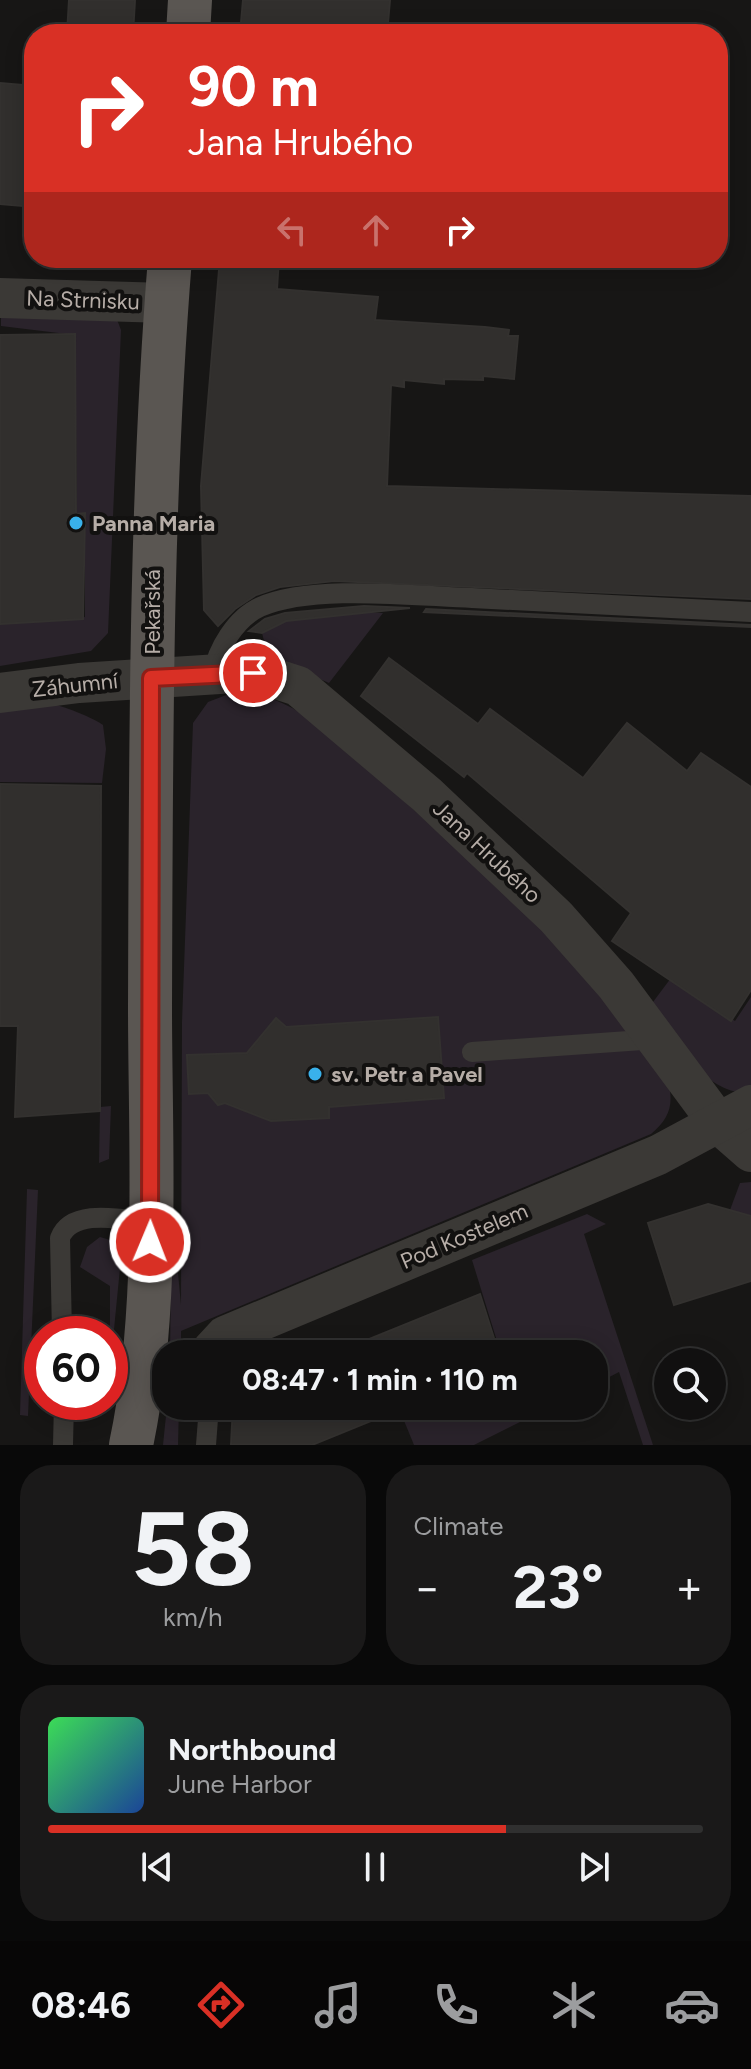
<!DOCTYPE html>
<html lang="en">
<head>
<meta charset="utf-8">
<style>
	:root { --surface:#111010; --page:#1a1919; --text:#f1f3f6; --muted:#9c9d9f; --line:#303030; --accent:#d93025 }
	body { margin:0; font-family:Figtree,sans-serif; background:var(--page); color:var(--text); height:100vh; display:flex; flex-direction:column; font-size:30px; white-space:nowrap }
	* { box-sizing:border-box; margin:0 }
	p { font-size:26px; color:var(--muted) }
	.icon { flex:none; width:44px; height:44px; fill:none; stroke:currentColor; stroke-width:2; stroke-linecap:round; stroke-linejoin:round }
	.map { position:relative; height:1445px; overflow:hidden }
	.drawer { display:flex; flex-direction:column; gap:20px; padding:20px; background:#090909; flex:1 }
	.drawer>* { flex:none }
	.hud { position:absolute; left:24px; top:24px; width:704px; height:244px; border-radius:32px; box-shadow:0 4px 20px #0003,0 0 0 2px var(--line); background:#d93025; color:#fff; overflow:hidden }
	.buttons { position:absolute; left:654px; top:1348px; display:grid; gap:16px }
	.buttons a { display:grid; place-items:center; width:72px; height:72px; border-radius:50%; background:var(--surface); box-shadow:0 4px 20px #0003,0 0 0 2px var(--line); font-size:40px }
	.speed { position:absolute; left:24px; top:1316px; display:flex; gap:16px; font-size:40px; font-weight:700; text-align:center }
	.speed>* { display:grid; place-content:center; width:104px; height:104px; border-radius:50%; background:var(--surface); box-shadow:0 4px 20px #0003,0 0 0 2px var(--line); line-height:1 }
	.speed .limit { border:12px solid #d22; background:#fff; color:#111 }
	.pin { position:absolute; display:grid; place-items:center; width:68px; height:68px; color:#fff; margin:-34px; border:4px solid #fff; border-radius:50%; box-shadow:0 2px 8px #0007 }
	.me { position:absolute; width:88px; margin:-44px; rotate:1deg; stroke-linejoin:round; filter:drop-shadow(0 0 6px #0008) }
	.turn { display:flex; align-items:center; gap:28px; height:168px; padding:0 32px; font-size:36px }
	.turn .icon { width:104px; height:104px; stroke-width:2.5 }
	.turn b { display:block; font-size:56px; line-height:68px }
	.lanes { display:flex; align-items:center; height:76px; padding:0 32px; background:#0003; justify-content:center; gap:40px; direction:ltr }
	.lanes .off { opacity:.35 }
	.big { font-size:60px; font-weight:700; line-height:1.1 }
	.drawer .card { flex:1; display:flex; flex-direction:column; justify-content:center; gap:12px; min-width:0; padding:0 28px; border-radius:32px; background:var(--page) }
	.drawer .dial { align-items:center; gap:0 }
	.dial b { font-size:104px; line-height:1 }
	.song { display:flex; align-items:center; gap:24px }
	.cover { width:96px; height:96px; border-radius:12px; background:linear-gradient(135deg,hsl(130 70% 55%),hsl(220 70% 35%)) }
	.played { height:8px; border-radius:4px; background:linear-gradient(90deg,var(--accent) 70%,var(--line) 70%) }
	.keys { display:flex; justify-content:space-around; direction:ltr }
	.heat { display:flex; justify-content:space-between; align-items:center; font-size:44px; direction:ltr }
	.drawer .tiles { flex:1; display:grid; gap:20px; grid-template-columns:1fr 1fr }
	.card:last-child { grid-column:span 2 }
	.trip { position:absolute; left:152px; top:1340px; width:456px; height:80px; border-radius:32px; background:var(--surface); box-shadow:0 4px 20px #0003,0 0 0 2px var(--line); font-weight:700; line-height:80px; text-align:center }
	.dock { display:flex; height:128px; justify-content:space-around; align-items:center; background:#070606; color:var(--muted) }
	.dock .icon { width:56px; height:56px }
	.dock .active { color:var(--accent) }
	.dock b { font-size:36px; color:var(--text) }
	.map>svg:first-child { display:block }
	.green { fill:#2a232b }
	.building { fill:#312f2d; stroke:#33312f; stroke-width:2 }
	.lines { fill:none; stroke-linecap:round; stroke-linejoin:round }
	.service { stroke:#3b3936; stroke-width:20 }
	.minor { stroke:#3b3936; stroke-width:40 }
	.primary { stroke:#5a5652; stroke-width:44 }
	.route-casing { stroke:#8d1f18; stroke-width:20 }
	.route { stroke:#d93025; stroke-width:14 }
	.poi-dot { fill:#39b1eb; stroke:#121110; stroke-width:3 }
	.labels { text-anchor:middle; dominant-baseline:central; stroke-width:8; stroke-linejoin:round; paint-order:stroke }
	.street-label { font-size:22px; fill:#b6ada7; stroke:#121110 }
	.poi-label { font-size:22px; font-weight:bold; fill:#b6ada7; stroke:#121110; text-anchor:start }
</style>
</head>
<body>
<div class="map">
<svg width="751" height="1445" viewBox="0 0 751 1445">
	<rect width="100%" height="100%" fill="#171615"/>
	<g class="green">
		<path d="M1,307L116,317L121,330L108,633L91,651L0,666V623L85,617V514L77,513L75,335L1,326Z"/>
		<path d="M367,612L383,613L329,683C303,671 268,665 262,633L286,621Z"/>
		<path d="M229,694C271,691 297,709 329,733L552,935L589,975L669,1086C674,1107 667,1121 651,1134L181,1331V1354H170L171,1278L178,1273L181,1305L182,1022L193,723L208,702Z"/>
		<path d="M53,704C65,707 94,718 103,725L106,749L102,783L0,782V712Z"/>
		<path d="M671,978L735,1021L751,997V1092C705,1098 674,1037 650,1006Z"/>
		<path d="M111,1106L109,1159L99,1163L100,1107Z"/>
		<path d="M751,1182V1216L730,1210L740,1183Z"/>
		<path d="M27,1189L38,1190L28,1416L20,1415Z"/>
		<path d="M587,1214L606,1224L584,1234L653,1445H643L619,1372L594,1385V1354H501L472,1260Z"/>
		<path d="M100,1237L117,1242L121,1258L110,1370V1286L80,1267L87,1247Z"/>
		<path d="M167,1406H179L178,1445H163Z"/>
		<path d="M398,1406H552L474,1445H414Z"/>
	</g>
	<g class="building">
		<path d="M69,0H135L133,34H67Z"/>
		<path d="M243,0H390L387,34H240Z"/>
		<path d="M0,83L34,86V207L0,204Z"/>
		<path d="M220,258H279L277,289L378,297L375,320L485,327L509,330L508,336H518L514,379L483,376V380L444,379V384L404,380V387L391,385L387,486L751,496V599L334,581L280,587L256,595L235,609L218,626L204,610L201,486Z"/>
		<path d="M75,334L76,514L85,513L83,619L0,624V335Z"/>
		<path d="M364,606L410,608L286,621L262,633L249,631L265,619L285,613Z"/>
		<path d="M426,609L751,625V627L424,612Z"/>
		<path d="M389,658L478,724L490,709L583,778L627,723L687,771L701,753L751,787V990L731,1021L612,941L631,913L467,773L464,777L361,696Z"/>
		<path d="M0,784L101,786L100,1111L15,1117L18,1026H0Z"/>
		<path d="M438,1017L444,1098L329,1107V1118L271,1121L225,1103L218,1105L208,1093L189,1094L187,1055L247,1053L276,1018L286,1027Z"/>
		<path d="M708,1204L751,1216V1281L674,1305L648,1223Z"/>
		<path d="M480,1294L499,1354H333L362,1342Z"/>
		<path d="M233,1406H396L398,1410L312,1445H231Z"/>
	</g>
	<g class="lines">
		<g class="service">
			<path d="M213,674C217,649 236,618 260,607C312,584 415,596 472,598C565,603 658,607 751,612"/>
			<path d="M472,1052L657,1039"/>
			<path d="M62,1334L60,1238C72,1207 124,1220 150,1222"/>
			<path d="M63,1445L64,1402"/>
			<path d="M206,1445L209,1406"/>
		</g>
		<g class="minor">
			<path d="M0,298L166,303"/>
			<path d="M0,693L79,683L235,673L267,676L298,686L427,795L556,917L616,985L719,1124L751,1152"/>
			<path d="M212,1350L225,1336L658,1155L751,1105"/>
		</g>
		<g class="primary">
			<path d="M188,34L190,0"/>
			<path d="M131,1445C160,1309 150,1145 150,1006C151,756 150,507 170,258"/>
		</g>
	</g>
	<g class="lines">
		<g class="route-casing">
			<path id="route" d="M150,1242L151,678L253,673"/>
		</g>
		<use href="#route" class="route"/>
	</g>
	<g class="poi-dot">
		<circle cx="76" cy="523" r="8"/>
		<circle cx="315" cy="1074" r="8"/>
	</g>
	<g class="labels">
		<g class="street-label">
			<text transform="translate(83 300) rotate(2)">Na Strnisku</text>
			<text transform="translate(152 612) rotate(-90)">Pekařská</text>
			<text transform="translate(75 685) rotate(-6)">Záhumní</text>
			<text transform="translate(487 852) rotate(43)">Jana Hrubého</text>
			<text transform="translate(464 1236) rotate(-23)">Pod Kostelem</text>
		</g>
		<g class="poi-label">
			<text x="92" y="523">Panna Maria</text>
			<text x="331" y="1074">sv. Petr a Pavel</text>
		</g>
	</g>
</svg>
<div class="buttons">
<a><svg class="icon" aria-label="search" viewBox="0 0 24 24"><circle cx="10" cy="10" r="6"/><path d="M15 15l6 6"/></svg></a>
</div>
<div class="speed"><div class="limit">60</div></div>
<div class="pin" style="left:253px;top:673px;background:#d93025"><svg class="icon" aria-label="arrive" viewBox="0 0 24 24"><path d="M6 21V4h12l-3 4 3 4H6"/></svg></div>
<svg class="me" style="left:150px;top:1242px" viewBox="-20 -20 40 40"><circle r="17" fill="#d93025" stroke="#fff" stroke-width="3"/><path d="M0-11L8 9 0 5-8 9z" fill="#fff"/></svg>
<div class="trip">08:47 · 1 min · 110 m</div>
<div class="hud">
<div class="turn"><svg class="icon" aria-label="right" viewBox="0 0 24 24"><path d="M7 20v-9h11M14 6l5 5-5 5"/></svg><div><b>90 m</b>Jana Hrubého</div></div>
<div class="lanes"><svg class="icon off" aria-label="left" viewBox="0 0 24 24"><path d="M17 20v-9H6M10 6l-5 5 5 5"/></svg><svg class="icon off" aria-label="ahead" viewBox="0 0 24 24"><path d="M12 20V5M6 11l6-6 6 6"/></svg><svg class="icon" aria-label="right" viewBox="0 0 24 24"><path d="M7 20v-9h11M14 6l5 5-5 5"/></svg></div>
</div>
</div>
<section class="drawer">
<div class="tiles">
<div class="card dial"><b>58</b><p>km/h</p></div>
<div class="card"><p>Climate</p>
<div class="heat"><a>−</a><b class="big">23°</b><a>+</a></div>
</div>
<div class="card">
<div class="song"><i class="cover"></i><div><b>Northbound</b><p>June Harbor</p></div></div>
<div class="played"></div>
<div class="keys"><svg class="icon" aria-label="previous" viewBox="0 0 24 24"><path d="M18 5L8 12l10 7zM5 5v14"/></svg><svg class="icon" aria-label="pause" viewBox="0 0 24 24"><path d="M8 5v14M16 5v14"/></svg><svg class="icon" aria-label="next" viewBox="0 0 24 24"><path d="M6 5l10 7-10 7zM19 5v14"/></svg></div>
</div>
</div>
</section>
<nav class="dock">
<b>08:46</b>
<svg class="icon active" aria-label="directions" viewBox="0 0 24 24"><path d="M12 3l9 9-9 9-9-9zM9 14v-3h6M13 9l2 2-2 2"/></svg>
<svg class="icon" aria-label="music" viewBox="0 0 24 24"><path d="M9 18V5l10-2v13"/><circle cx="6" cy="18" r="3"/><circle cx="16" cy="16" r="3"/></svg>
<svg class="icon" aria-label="phone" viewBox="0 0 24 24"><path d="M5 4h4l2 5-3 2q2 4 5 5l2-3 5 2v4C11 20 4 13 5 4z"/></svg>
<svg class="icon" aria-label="climate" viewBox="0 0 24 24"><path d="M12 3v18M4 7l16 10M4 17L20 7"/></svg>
<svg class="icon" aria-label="car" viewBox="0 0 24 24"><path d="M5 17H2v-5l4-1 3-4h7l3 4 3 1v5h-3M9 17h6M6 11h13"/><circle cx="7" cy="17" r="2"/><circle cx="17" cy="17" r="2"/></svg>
</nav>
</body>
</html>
